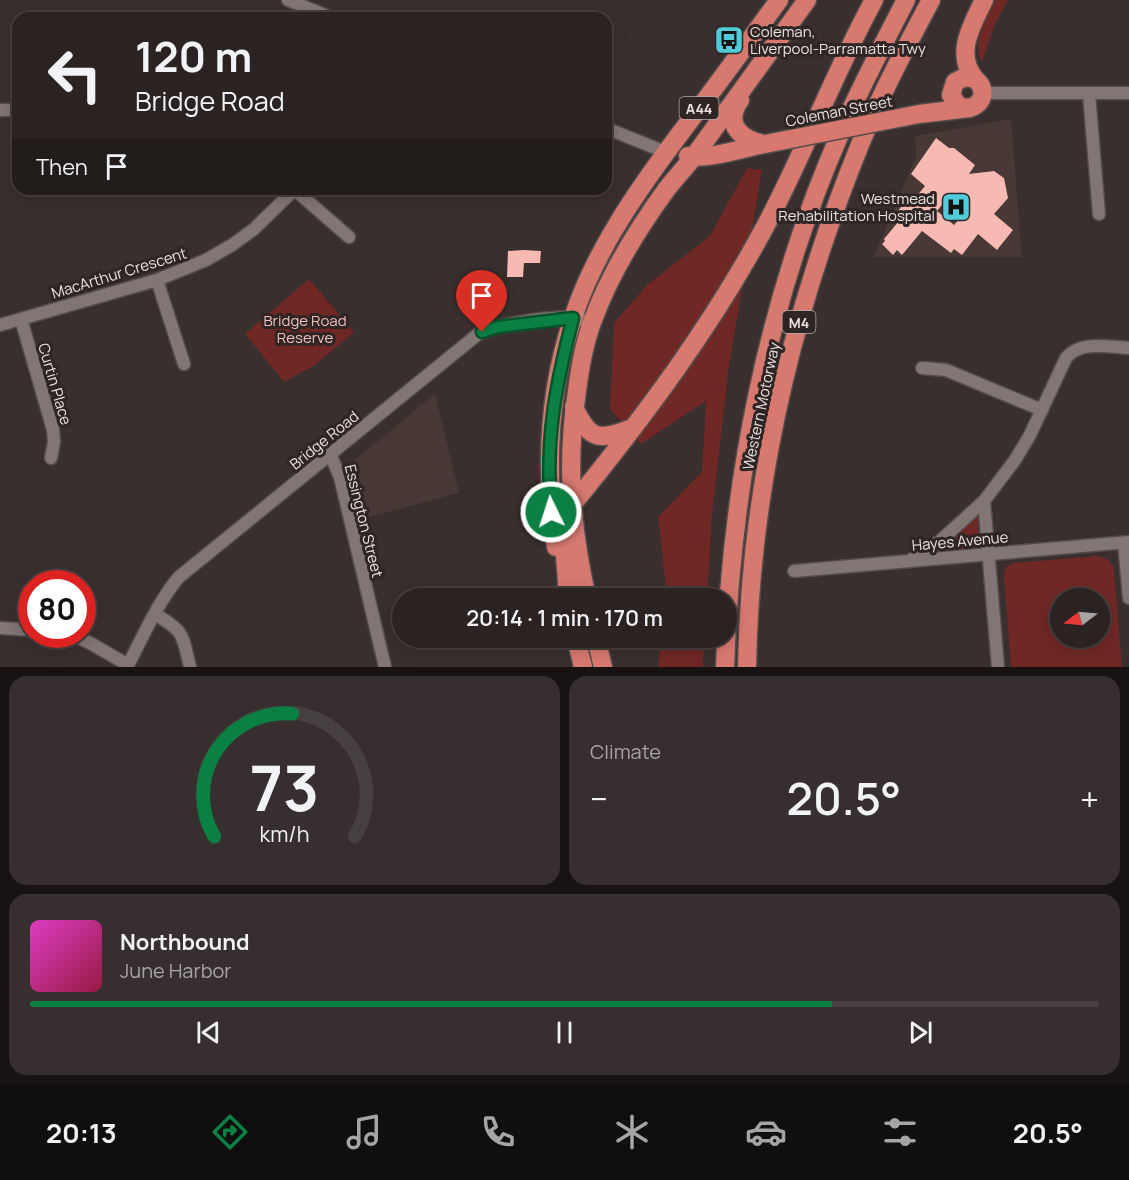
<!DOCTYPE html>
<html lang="en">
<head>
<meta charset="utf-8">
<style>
	:root { --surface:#2b2322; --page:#372f2f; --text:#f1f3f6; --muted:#a6a4a5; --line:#474040; --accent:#0b8043 }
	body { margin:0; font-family:Manrope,sans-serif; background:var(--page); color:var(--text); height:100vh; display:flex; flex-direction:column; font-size:22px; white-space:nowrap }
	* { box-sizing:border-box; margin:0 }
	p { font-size:20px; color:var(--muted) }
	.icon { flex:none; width:33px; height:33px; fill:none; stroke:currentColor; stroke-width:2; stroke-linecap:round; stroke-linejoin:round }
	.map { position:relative; height:667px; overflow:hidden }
	.drawer { display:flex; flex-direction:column; gap:9px; padding:9px; background:#181313; flex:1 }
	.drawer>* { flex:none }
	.top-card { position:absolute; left:12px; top:12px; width:600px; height:183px; border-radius:18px; box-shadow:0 3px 15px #0003,0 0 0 2px var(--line); background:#2b2322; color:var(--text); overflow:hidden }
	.needle { width:39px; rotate:254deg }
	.buttons { position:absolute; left:1050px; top:588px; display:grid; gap:12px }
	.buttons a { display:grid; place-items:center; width:60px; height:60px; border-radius:50%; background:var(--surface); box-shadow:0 3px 15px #0003,0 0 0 2px var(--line); font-size:30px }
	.speed { position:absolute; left:18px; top:570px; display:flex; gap:12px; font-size:30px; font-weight:700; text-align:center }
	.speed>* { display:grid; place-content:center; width:78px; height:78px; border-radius:50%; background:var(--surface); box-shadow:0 3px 15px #0003,0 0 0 2px var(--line); line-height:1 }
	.speed .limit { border:9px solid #d22; background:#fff; color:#111 }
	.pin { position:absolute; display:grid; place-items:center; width:51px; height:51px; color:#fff; margin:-62px -26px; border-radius:50% 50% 50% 0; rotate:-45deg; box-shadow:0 0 6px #0007 }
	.pin .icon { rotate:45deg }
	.me { position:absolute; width:66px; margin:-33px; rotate:356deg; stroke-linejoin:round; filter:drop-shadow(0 0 4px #0008) }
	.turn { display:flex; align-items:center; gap:21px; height:126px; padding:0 24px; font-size:27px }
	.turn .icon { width:78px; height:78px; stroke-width:2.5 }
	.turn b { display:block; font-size:42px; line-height:51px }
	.then { display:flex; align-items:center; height:57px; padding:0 24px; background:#0003; gap:12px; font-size:22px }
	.big { font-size:45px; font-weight:600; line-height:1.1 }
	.drawer .widget { flex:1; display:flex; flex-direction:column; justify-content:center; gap:9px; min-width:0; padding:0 21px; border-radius:18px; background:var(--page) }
	.drawer .dial { align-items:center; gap:0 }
	.dial svg { height:156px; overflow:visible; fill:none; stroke:var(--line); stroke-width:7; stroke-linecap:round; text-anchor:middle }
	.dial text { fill:var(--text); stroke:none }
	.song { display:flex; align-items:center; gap:18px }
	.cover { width:72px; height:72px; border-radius:9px; background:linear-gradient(135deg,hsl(310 70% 55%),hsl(340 70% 35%)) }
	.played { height:6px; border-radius:3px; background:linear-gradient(90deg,var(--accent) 75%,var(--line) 75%) }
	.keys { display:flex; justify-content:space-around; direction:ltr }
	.heat { display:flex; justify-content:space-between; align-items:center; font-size:33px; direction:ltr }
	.drawer .tiles { flex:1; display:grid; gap:9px; grid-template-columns:1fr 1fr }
	.widget:last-child { grid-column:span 2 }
	.trip { position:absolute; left:392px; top:588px; width:345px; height:60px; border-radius:30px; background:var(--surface); box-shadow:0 3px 15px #0003,0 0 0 2px var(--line); font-weight:600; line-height:60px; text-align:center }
	.dock { display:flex; height:96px; justify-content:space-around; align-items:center; background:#110e0e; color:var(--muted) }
	.dock .icon { width:42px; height:42px }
	.dock .current { color:var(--accent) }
	.dock b { font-size:27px; color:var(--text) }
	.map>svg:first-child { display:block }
	.built { fill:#483836 }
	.green { fill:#702825; fill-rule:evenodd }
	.building { fill:#f6bab3; fill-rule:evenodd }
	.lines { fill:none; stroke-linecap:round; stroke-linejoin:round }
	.minor-casing { stroke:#544c4b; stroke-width:15 }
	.highway-casing { stroke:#544c4b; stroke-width:21 }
	.minor { stroke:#827675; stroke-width:12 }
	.highway { stroke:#d87970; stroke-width:18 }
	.highway-bridge-casing { stroke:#544c4b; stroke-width:21; stroke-linecap:butt }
	.highway-bridge { stroke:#d87970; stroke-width:18 }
	.route-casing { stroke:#07532c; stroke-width:15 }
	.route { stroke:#0b8043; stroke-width:10 }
	.labels { text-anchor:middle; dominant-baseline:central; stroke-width:6; stroke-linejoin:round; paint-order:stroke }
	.shield { fill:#2e2524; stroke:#b1aaa9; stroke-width:1.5 }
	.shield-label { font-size:14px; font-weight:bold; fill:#e9e3e2 }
	.poi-label { font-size:15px; fill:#e9e3e2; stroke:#2e2524; text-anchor:start }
	.street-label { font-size:15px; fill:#e9e3e2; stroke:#2e2524 }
	.park-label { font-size:15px; fill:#f2bfb9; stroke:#2e2524 }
</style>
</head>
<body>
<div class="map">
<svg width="1129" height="667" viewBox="0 0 1129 667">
	<rect width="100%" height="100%" fill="#392f2e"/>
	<g class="built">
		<path d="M1011,119L1022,257H874L916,156L915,136Z"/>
		<path d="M435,394L459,493L369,517L355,460Z"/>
	</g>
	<g class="green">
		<path d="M996,0H1008L995,24L982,62C971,41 987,19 996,0Z"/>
		<path d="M747,168L762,170L729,365L712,514L707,598H665L666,587L658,517L702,472L706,401L641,444L610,409L614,323L647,285L710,236Z"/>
		<path d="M309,279L354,332L315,365L284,382L245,334Z"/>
		<path d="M976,516L978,518L979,546L974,549L950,551L946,550L943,543Z"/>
		<path d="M1097,556C1106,557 1110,560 1114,568L1122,667H1011L1004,576C1004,568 1007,565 1014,563ZM1060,598H1100V638H1060Z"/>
		<path d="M661,638H704L703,667H658Z"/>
	</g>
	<g class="building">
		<path d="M936,138L949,148H954L975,165L969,174L994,171L1004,178L1008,198L994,214L1013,230L997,250L978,234L962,255L954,249L951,253L922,231L902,255L897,250L893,255L882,244L885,241L884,239L903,216L898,211L907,199L911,203L925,186L911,174ZM950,195L967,210L954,225L937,211Z"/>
		<path d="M524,250L541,251L540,263H524L523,277H507L508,251Z"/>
	</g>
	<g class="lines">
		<g class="minor-casing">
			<g id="minor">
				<path d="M288,0L332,18"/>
				<path d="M983,93H1129"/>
				<path d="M1089,94L1099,214"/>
				<path d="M0,110H18"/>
				<path d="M606,128L665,152"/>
				<path d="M294,189L349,237"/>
				<path d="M157,280L184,364"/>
				<path d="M21,319L53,430L54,442L51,458"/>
				<path d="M0,325L157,280L206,260L232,245L254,229L295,189"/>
				<path d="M922,368L946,370L1042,410"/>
				<path d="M330,454L340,477L385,667"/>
				<path d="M1124,543L1129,598"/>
				<path d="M913,558L940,541L984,501"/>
				<path d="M794,571L1129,542"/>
				<path d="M155,614C185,632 182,634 190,667"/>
				<path d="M0,628L32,630"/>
				<path d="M71,634L90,643L128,665"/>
				<path d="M127,667C143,637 157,603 179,577L477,335C493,324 553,316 574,318C580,319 586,321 592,322"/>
				<path d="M998,667L984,501L1015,460L1030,435L1066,358C1080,340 1108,347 1129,348"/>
			</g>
		</g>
		<g class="highway-casing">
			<g id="highway">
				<path d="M975,79C954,54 972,25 984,0"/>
				<path d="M740,100C723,124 741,140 765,144"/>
				<path d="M919,114L970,108C984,103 987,89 975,79L965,77L955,82L951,95L959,107L970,108"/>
				<path d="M688,156C708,160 743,148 764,144"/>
				<path d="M574,407C590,441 599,441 632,428"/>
				<path d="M556,547C545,470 548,392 573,318C595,250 639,188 682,131C715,88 747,44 779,0"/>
				<path d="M567,598C569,567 557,535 572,505C644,417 712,326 766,225C805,152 834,73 874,0"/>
				<path d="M587,598C571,528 566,463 577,391C580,367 584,343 593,320C610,273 637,230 666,190C675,178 686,167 695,155C732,103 770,52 807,0"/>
				<path d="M576,638L583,667"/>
				<path d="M596,638L603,667"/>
				<path d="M725,667C731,485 767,301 840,134C860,88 883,44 906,0"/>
				<path d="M747,667C750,487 793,309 861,142C881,94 906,47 931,0"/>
			</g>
		</g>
		<use href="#minor" class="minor"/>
		<use href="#highway" class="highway"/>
		<g class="highway-bridge-casing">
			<path id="highway-bridge" d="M765,144L919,114"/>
		</g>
		<use href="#highway-bridge" class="highway-bridge"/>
	</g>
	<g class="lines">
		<g class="route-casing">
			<path id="route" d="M482,332L497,327L573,318C555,387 545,440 551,512"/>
		</g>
		<use href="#route" class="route"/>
	</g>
	<defs>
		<g id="bus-square" transform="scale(1.5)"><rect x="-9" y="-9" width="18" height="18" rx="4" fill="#52cbd9" stroke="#2e2524"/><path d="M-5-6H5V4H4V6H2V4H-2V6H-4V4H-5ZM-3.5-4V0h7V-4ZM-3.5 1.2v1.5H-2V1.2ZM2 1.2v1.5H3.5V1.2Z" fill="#111"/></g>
		<g id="hospital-square" transform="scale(1.5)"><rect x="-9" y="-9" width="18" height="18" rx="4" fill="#52cbd9" stroke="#2e2524"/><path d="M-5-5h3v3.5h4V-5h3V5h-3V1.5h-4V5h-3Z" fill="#111"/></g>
	</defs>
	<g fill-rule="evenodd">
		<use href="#bus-square" x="729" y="40"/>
		<use href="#hospital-square" x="956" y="207"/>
	</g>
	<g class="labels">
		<g class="shield">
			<rect x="679.5" y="97" width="39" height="22" rx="4.5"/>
			<rect x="782.5" y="311" width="33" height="22" rx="4.5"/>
		</g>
		<g class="shield-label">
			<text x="699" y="108">A44</text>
			<text x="799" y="322">M4</text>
		</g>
		<g class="poi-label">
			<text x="750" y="31">Coleman,<tspan x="750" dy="17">Liverpool-Parramatta Twy</tspan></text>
			<text x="935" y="198" text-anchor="end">Westmead<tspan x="935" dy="17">Rehabilitation Hospital</tspan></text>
		</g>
		<g class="street-label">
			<text transform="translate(839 111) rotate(-11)">Coleman Street</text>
			<text transform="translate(119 273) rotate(-17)">MacArthur Crescent</text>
			<text transform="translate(55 384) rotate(74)">Curtin Place</text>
			<text transform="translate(761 406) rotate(-78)">Western Motorway</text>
			<text transform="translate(324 440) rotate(-39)">Bridge Road</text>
			<text transform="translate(364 521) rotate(76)">Essington Street</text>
			<text transform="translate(960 541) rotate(-5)">Hayes Avenue</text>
		</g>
		<g class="park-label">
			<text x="305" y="320">Bridge Road<tspan x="305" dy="17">Reserve</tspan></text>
		</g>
	</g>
</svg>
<div class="buttons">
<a><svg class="needle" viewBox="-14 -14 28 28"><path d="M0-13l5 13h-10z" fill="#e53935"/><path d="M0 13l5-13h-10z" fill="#a6a4a5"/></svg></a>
</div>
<div class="speed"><div class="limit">80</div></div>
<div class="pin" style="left:482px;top:332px;background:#d93025"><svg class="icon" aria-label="arrive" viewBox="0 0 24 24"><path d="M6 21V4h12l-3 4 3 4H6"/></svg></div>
<svg class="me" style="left:551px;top:512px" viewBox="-20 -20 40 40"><circle r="17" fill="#0b8043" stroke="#fff" stroke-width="3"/><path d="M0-11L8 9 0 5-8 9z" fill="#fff"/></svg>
<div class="trip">20:14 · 1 min · 170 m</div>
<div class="top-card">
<div class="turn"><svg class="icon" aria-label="left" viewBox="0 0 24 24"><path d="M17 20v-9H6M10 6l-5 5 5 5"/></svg><div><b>120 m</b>Bridge Road</div></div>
<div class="then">Then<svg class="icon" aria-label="arrive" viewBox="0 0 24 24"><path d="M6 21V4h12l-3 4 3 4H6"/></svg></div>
</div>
</div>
<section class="drawer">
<div class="tiles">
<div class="widget dial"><svg viewBox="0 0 100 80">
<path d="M14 69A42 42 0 1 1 86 69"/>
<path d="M14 69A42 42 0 0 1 54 6" stroke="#0b8043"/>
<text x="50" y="56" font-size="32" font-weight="700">73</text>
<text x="50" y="72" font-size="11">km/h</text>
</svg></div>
<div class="widget"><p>Climate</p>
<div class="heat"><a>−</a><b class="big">20.5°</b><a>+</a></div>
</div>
<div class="widget">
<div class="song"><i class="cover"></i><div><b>Northbound</b><p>June Harbor</p></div></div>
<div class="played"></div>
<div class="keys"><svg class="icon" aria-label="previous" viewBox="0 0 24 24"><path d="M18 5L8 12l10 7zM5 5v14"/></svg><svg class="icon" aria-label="pause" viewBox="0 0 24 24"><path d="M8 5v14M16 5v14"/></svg><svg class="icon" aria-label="next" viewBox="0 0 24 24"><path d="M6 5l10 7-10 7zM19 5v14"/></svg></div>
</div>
</div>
</section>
<nav class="dock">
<b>20:13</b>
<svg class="icon current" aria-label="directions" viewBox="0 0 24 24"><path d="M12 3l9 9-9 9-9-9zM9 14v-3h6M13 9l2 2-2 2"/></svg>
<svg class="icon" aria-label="music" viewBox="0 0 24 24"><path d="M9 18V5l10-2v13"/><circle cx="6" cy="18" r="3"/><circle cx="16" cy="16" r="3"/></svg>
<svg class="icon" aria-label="phone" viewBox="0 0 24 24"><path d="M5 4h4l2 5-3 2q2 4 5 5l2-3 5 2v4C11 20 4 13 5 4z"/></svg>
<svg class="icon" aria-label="climate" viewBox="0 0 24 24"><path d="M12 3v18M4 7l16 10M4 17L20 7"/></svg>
<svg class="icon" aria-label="car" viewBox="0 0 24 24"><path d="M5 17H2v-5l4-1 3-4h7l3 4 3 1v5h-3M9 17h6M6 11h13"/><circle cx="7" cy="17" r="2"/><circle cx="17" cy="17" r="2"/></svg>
<svg class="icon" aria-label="filters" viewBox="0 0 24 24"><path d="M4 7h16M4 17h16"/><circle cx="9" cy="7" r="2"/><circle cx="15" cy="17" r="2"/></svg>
<b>20.5°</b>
</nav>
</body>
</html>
